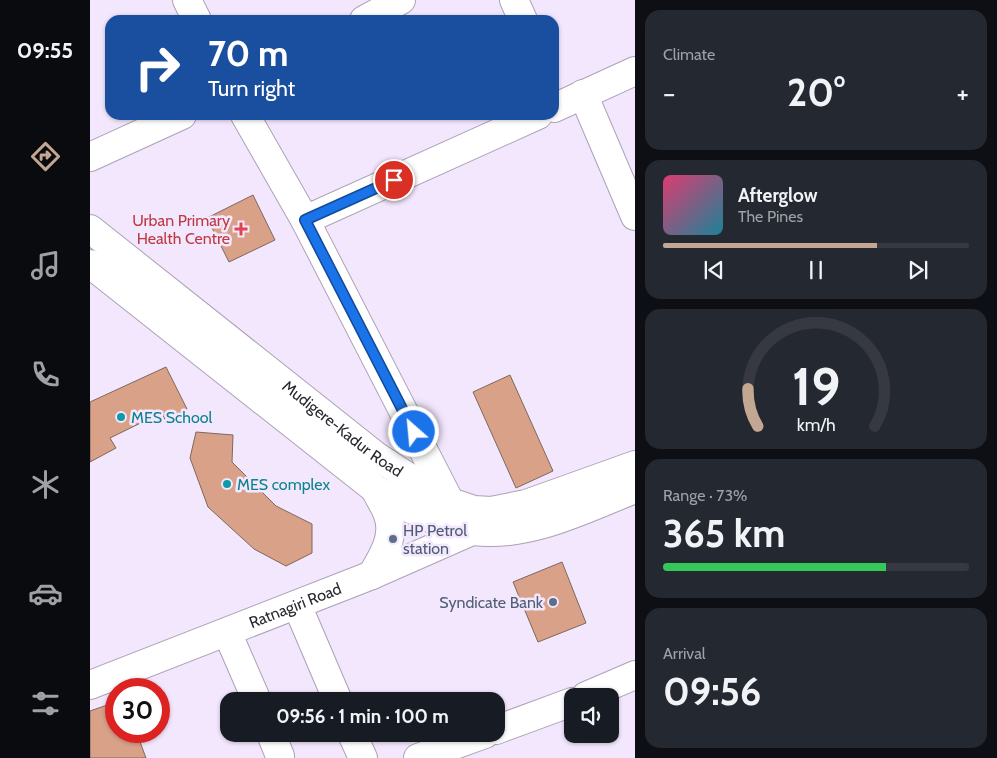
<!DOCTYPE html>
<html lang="en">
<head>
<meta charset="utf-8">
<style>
	:root { --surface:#171b24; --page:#242831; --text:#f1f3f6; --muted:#9ea1a6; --line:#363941; --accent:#c4a792 }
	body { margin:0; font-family:Cabin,sans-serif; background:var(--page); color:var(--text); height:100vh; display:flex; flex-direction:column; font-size:19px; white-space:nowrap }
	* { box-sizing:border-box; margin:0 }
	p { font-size:16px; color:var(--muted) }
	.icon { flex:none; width:28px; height:28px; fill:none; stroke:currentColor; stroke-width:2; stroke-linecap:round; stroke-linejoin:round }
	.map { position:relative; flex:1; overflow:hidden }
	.panel { display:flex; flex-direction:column; gap:10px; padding:10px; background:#0d0f14; width:362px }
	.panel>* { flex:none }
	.banner { position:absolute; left:15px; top:15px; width:454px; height:105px; border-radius:15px; box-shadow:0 1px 4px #0004; background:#1a4fa0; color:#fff; overflow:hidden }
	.buttons { position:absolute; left:474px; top:688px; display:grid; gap:10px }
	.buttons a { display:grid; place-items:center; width:55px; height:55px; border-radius:10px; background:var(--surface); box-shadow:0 1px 4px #0004; font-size:25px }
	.speed { position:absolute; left:15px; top:678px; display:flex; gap:10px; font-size:25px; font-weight:700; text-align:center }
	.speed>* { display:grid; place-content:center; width:65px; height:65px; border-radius:50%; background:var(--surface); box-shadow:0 1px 4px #0004; line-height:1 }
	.speed .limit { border:8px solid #d22; background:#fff; color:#111 }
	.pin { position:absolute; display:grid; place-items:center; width:42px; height:42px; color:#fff; margin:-21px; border:2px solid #fff; border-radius:50%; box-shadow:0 1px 5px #0007 }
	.me { position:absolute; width:55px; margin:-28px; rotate:333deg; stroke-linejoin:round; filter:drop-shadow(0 0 4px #0008) }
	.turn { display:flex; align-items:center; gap:18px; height:105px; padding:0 20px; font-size:22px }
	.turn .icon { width:65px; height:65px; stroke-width:2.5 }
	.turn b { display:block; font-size:35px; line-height:42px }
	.big { font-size:38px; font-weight:800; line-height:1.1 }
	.panel .widget { flex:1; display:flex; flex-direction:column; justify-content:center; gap:8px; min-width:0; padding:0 18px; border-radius:15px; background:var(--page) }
	.panel .dial { align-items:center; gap:0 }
	.dial svg { height:130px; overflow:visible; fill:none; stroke:var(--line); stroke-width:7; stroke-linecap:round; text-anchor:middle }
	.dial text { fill:var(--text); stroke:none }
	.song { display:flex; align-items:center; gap:15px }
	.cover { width:60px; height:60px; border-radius:8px; background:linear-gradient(135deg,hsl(340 70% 55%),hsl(190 70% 35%)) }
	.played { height:5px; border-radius:2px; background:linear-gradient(90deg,var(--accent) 70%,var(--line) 70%) }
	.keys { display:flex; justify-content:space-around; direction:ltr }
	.heat { display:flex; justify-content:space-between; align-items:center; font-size:28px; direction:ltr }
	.charge { height:8px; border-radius:4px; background:linear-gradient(90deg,#34c759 73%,var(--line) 0) }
	.trip { position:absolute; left:130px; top:692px; width:285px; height:50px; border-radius:15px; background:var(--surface); box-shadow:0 1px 4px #0004; font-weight:800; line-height:50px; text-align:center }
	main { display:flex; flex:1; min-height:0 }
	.dock { display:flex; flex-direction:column; width:90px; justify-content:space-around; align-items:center; background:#090b0e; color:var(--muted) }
	.dock .icon { width:35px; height:35px }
	.dock .selected { color:var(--accent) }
	.dock b { font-size:22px; color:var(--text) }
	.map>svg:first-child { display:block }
	.building { fill:#daa189; stroke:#7d675e }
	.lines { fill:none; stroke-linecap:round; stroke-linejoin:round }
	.minor-casing { stroke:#aca1b5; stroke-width:30 }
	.highway-casing { stroke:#aca1b5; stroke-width:30 }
	.minor { stroke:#fff; stroke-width:28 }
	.highway { stroke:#fff; stroke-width:28 }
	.route-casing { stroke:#114b97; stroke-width:12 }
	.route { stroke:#1a73e8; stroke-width:9 }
	.health-dot { fill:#e0444e; stroke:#f3e7fd; stroke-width:2 }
	.culture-dot { fill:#0f9aa8; stroke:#f3e7fd; stroke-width:2 }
	.service-dot { fill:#5c6f8a; stroke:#f3e7fd; stroke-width:2 }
	.labels { text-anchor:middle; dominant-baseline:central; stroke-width:5; stroke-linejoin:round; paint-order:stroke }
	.health-label { font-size:16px; fill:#be3a42; stroke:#f3e7fd; text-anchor:end }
	.culture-label { font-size:16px; fill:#0d838f; stroke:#f3e7fd; text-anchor:start }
	.street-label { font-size:16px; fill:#2c2830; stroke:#f3e7fd }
	.service-label { font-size:16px; fill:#4e5e75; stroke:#f3e7fd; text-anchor:start }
</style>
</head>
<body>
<main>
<nav class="dock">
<b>09:55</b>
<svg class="icon selected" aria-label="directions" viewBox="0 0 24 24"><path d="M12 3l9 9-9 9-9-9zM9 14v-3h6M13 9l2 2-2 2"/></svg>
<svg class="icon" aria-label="music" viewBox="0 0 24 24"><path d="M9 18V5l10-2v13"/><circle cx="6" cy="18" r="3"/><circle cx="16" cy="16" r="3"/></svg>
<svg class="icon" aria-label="phone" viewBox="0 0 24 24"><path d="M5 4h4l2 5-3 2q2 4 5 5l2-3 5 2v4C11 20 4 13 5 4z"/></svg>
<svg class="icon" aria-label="climate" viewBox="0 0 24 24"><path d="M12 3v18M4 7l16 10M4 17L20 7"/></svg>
<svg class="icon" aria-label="car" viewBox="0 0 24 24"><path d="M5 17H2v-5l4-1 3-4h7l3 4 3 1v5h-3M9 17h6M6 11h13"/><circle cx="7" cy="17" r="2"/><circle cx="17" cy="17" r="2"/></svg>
<svg class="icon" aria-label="filters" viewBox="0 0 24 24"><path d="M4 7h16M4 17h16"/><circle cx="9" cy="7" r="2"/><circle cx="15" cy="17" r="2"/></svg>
</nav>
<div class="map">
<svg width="545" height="758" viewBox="0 0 545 758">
	<rect width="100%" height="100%" fill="#f3e7fd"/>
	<g class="building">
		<path d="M163,195L185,240L139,262L117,218Z"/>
		<path d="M76,367L97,409L76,421L71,413L20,438L26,448L0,462V402Z"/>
		<path d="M420,375L463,471L426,488L383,392Z"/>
		<path d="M106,432L143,435L142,462L186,506L222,524V553L196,566L164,549L118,507L100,458Z"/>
		<path d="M472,562L496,623L448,642L423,582Z"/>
		<path d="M26,702V731H46L56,758H0V711Z"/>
	</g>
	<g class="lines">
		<g class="minor-casing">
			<g id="minor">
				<path d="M97,0L107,20"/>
				<path d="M424,0L433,20"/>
				<path d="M274,20L311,0"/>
				<path d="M493,94L545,216"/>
				<path d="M464,108L545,71"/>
				<path d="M155,115L215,220L360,502"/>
				<path d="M0,157L92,115"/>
				<path d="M215,220L448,115"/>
				<path d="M207,605L248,701"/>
				<path d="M137,632L167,701"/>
				<path id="s1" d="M0,685L282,575L382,531L392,521"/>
				<path d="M496,696L545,675"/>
				<path d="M406,730L482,702"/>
				<path d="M181,734L190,756"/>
				<path d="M262,734L273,758"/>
				<path d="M328,758L395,734"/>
			</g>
		</g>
		<g class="highway-casing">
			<g id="highway">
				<path id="s2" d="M0,229L286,456L329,484L360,502L384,510L401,511L436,504L545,465"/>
				<path d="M0,264L285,489C307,501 330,516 354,523C363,526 374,530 383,531C440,538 494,509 545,489"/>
				<path d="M282,575C292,557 306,537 298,515C295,506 289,498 285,489"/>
			</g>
		</g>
		<use href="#minor" class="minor"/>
		<use href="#highway" class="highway"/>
	</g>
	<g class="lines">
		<g class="route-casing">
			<path id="route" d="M304,180L215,220L324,432"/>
		</g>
		<use href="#route" class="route"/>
	</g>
	<path class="health-dot" d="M148.5 221.5h5v5h5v5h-5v5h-5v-5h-5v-5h5z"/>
	<g class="culture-dot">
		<circle cx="31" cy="417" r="5"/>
		<circle cx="137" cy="484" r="5"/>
	</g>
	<g class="service-dot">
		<circle cx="303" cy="539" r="5"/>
		<circle cx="463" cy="602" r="5"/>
	</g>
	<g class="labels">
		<g class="health-label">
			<text x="140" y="220">Urban Primary<tspan x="140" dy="18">Health Centre</tspan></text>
		</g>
		<g class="culture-label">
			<text x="41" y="417">MES School</text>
			<text x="147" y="484">MES complex</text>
		</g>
		<g class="street-label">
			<text stroke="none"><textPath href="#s2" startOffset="322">Mudigere-Kadur Road</textPath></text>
			<text stroke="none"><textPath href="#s1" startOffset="220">Ratnagiri Road</textPath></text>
		</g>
		<g class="service-label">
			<text x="313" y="530">HP Petrol<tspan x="313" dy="18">station</tspan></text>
			<text x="453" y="602" text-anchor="end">Syndicate Bank</text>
		</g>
	</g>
</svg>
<div class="buttons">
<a><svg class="icon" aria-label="sound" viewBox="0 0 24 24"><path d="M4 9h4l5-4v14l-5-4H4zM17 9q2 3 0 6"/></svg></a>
</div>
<div class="speed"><div class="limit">30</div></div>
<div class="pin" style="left:304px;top:180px;background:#d93025"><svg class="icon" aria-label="arrive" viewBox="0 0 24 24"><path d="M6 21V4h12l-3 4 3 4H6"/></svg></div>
<svg class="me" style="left:324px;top:432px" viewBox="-20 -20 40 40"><circle r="17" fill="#1a73e8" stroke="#fff" stroke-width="3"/><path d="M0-11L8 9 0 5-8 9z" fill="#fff"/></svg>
<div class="trip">09:56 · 1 min · 100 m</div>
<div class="banner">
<div class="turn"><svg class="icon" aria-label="right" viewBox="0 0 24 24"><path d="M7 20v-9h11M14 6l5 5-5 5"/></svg><div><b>70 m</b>Turn right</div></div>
</div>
</div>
<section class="panel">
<div class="widget"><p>Climate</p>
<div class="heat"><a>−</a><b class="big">20°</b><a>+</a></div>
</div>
<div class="widget">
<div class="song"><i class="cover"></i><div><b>Afterglow</b><p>The Pines</p></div></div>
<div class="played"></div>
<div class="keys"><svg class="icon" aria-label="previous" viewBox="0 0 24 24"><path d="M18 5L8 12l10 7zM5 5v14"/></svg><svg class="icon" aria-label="pause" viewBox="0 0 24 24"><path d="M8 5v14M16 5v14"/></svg><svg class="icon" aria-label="next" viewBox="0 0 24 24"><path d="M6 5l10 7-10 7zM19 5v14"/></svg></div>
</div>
<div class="widget dial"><svg viewBox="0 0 100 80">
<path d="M14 69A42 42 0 1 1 86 69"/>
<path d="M14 69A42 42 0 0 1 8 46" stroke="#c4a792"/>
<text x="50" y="56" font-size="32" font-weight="700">19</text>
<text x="50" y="72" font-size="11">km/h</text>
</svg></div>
<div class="widget"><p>Range · 73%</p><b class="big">365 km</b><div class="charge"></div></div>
<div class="widget"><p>Arrival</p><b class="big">09:56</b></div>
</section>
</main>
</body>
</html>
